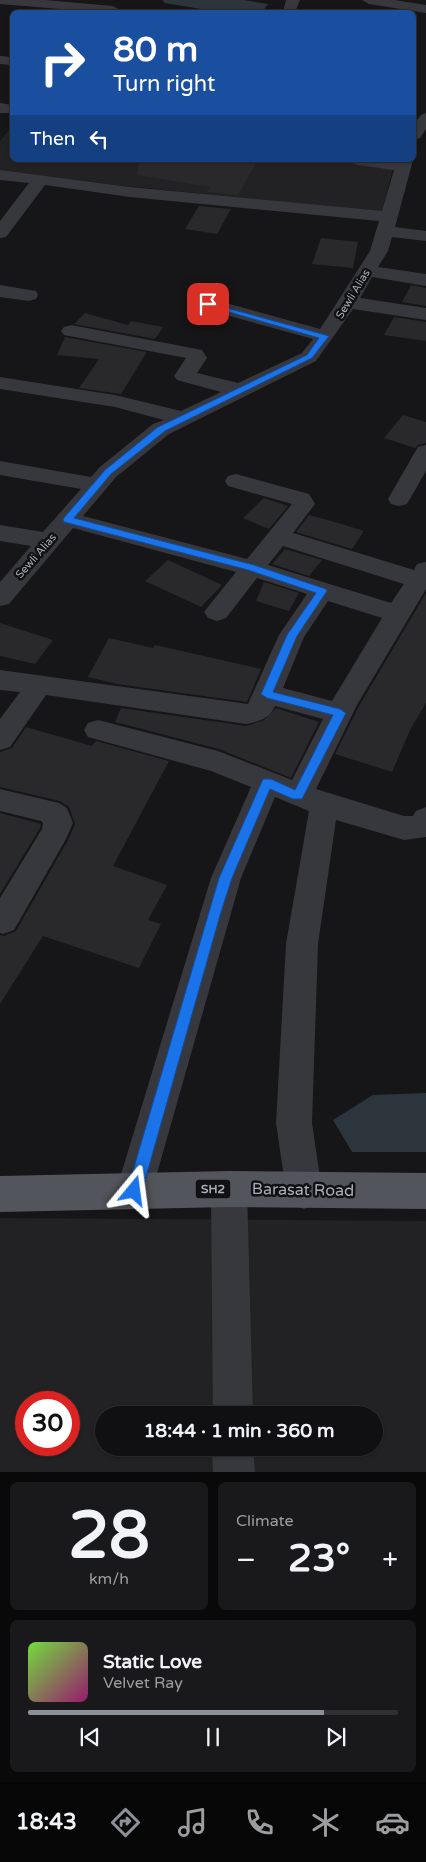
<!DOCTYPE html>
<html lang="en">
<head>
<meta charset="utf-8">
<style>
	:root { --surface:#101012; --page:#19191b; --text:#f1f3f6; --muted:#9c9d9f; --line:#303032; --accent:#8c9099 }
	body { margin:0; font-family:"Varela Round",sans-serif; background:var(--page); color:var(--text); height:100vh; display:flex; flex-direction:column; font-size:19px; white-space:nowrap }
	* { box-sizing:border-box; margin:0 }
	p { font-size:16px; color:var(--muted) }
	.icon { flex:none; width:28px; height:28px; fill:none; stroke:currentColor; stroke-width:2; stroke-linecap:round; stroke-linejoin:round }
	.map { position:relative; height:1472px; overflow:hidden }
	.side { display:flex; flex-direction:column; gap:10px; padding:10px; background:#09090a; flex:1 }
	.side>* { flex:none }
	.banner { position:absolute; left:10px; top:10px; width:406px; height:152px; border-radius:8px; box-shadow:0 1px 4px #0004,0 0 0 1px var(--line); background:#1a4fa0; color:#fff; overflow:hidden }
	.speed { position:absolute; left:15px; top:1391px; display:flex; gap:10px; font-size:25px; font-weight:700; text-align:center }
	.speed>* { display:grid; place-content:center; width:65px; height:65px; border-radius:50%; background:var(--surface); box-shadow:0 1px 4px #0004,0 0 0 1px var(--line); line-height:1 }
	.speed .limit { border:8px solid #d22; background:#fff; color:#111 }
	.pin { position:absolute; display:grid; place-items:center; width:42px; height:42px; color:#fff; margin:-21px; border-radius:10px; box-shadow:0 2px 8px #0006 }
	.me { position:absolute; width:55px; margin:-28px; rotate:16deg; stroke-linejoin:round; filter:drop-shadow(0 0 4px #0008) }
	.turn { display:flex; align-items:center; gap:18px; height:105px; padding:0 20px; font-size:22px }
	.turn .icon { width:65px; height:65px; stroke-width:2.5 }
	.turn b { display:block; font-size:35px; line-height:42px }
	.then { display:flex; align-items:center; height:48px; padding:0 20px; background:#0003; gap:10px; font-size:19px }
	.big { font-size:38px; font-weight:800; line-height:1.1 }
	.side .tile { flex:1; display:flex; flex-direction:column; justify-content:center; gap:8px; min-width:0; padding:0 18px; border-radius:8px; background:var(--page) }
	.side .dial { align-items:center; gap:0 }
	.dial b { font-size:65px; line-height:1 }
	.song { display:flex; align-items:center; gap:15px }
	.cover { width:60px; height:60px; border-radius:8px; background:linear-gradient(135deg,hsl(100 70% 55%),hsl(320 70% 35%)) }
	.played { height:5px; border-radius:2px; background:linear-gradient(90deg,var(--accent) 80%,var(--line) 80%) }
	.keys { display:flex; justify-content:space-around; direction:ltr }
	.heat { display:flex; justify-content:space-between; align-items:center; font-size:28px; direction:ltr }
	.side .tiles { flex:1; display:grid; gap:10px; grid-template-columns:1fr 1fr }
	.tile:last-child { grid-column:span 2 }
	.trip { position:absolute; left:95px; top:1406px; width:288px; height:50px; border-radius:25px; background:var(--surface); box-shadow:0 1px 4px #0004,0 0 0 1px var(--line); font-weight:800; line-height:50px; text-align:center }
	.menu { display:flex; height:80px; justify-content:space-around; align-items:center; background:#060607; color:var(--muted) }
	.menu .icon { width:35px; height:35px }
	.menu .selected { color:var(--accent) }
	.menu b { font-size:22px; color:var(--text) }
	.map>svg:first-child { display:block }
	.built { fill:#222225; fill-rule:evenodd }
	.water { fill:#2c353c }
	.building { fill:#29292c }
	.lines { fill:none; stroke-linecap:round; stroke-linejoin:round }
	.minor { fill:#37383d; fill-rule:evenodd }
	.major { fill:#53555c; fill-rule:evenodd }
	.route { fill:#1a73e8; stroke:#114b97 }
	.labels { text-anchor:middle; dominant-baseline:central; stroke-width:5; stroke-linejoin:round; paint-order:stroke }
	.far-street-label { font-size:11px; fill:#a8adb8; stroke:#111113 }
	.shield { fill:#111113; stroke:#7b7e86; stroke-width:1 }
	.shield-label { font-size:12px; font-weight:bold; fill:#a8adb8 }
	.near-street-label { font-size:16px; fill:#a8adb8; stroke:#111113 }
</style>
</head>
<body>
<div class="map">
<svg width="426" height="1472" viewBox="0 0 426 1472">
	<rect width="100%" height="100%" fill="#161618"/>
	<g class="built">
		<path d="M12,126V160H395L382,212L117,185L0,170V141Z"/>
		<path d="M0,1218L426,1221V1472H0ZM26,1402H69V1445H26ZM104,1415H374V1448H104Z"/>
	</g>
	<g class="water">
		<path d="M162,0H244L268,4L262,12H219L165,3Z"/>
		<path d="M426,1093V1152H352L333,1120L373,1095Z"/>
	</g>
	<g class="building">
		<path d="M139,160H258L238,195L207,192L210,187L137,175Z"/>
		<path d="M199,206L231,209L217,234L185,229Z"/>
		<path d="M321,238L358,242L353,268L312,264Z"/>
		<path d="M411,285L426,288V306L402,302Z"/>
		<path d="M85,313L128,325L131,321L163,327L155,339L74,324Z"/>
		<path d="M394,317L426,322V341L384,335Z"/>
		<path d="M65,337L147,352L121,394L79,388L99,359L57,355Z"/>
		<path d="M403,415L426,422V443L418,445L415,448L384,438Z"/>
		<path d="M264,498L288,506L269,529L243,518Z"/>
		<path d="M309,515L335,522L364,531L352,549L296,532Z"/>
		<path d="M285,549L322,560L309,576L272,564Z"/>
		<path d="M168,560L222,585L201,607L145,581Z"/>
		<path d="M264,582L299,593L289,611L256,601Z"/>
		<path d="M426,593V703L410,730L392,772L335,754L359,706Z"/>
		<path d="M0,623L53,640L35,664L0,656Z"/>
		<path d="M109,638L153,648L155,645L261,669L247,702L117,684L88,677Z"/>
		<path d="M121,708L246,726L264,720L276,708L319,722L291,778L219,749L115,722Z"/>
		<path d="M26,727L92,746L96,741L169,761L113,866L167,885L148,920L161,924L139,968L43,936L0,1004V935L4,936L16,931L68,840L75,824L69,807L60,801L0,787V752L12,748Z"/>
		<path d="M0,813L41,824L40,828L0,894Z"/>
	</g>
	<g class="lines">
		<g class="minor">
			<path d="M0,0H45L113,6L120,10L118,12H96L0,4Z"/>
			<path d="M286,0H300L295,12H283Z"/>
			<path d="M362,0H394L426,5V13L369,4Z"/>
			<path d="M0,56L12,57V65L0,64Z"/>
			<path d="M0,103L12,105V113H0Z"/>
			<path d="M426,113V129L420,138L414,140V124L421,115Z"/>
			<path d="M350,160H413L395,227L426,231V241L392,237L388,251L378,267L426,274V286L372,277L360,298L426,308V320L353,309L316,361L169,434L116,477L83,516L247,559L292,504L228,486L225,481L228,476L236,474L309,494L315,504L293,533L414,570L417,564L426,562V589L357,705L316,789L404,816H413L416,811L426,807V837L404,840L336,820L318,944L312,1123L322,1191L317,1204L304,1209L291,1204L286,1191L276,1123L286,944L309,811L275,797L241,878L152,1191L147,1204L134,1209L121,1204L116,1191L211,878L251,787L211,771L88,737L84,730L88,723L98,720L218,751L292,780L323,719L275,706C269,719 260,721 246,724L46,695L10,747L0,750V719L20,692L0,690V670L248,704L279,635L307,594L257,578L226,618L217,621L208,618L204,612L236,572L73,528L9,604L0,606V582L31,546L0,541V525L43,532L81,489L0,475V461L91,477L100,467L153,424L164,420L115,407L0,389V377L115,395L181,411L221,392L177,380L174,376L186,358L64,335L61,331L64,327L71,325L202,350L207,358L197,373L238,383L302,353L313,339L201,308L198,304L201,300L208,298L320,329L370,251L379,221L130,197L45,185L6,237L0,238V221L29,183L0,180V170L130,187L382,211L394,170L358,165L352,163ZM283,546L404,584L391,603L268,565ZM328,601L382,618L332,701L283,688L304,637Z"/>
			<path d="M0,285L36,291L38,295L36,299L29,301L0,297Z"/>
			<path d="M426,445V471L407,504L399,506L391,504L388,499L415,452L418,447Z"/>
			<path d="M0,789L59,803L67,808L73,823L66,839L14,930L3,934L0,933V898L42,829L43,823L41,821L0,811Z"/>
			<path d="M229,1171L242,1176L247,1189L253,1415H213L211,1189L216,1176Z"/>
			<path d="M212,1448H253L255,1472H213Z"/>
		</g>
		<path class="major" d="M229,1171L426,1173V1209L229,1207L0,1212V1176Z"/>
	</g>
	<path class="route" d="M205,302L329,336L312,358L165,431L111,474L74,518L254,565L326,589L327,591L297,636L273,692L340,709L346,713L302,799H293L270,789L232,878L221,912L142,1191L140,1196L134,1198L129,1196L127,1191L219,878L263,779H271L295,790L333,715L267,698L261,694L287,635L316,593L248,570L64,522L63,519L105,470L158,427L307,355L319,338L205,305Z"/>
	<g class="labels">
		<g class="far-street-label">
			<text transform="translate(353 294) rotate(-59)">Sewli Alias</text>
			<text transform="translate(36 556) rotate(-49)">Sewli Alias</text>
		</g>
		<rect class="shield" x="195.5" y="1179.5" width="35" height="19" rx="4"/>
		<g class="shield-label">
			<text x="213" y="1189">SH2</text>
		</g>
		<g class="near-street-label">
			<text transform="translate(303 1190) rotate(1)">Barasat Road</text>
		</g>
	</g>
</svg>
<div class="speed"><div class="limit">30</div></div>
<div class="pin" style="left:208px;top:304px;background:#d93025"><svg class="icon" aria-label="arrive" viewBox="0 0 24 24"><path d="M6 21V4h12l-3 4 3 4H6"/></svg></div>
<svg class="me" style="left:134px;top:1191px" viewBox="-20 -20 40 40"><path d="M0-17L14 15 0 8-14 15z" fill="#1a73e8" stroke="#fff" stroke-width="4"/></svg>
<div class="trip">18:44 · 1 min · 360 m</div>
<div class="banner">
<div class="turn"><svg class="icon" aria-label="right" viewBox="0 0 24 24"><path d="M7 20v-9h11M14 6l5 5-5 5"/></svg><div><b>80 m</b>Turn right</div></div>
<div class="then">Then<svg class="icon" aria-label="left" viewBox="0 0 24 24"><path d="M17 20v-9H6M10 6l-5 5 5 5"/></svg></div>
</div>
</div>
<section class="side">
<div class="tiles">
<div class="tile dial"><b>28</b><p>km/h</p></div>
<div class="tile"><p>Climate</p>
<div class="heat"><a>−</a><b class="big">23°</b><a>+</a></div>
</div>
<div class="tile">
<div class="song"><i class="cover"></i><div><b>Static Love</b><p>Velvet Ray</p></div></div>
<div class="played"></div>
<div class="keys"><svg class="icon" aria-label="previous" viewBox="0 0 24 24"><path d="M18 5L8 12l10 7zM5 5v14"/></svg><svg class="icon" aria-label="pause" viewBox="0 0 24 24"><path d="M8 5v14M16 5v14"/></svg><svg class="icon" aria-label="next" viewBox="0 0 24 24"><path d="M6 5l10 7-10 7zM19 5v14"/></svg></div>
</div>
</div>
</section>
<nav class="menu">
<b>18:43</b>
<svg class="icon selected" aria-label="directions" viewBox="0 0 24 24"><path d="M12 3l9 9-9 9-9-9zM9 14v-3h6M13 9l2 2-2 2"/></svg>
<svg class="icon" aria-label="music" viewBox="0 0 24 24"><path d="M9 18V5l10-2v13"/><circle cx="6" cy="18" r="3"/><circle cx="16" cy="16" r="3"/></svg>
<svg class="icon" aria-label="phone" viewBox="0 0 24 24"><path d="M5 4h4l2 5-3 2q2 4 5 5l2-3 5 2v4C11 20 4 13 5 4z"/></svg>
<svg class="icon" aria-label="climate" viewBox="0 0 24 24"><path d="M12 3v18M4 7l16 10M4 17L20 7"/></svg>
<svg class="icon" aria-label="car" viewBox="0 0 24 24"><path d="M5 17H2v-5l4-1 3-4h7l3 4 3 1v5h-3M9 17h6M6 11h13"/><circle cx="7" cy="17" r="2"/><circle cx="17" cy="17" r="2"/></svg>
</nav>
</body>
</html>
